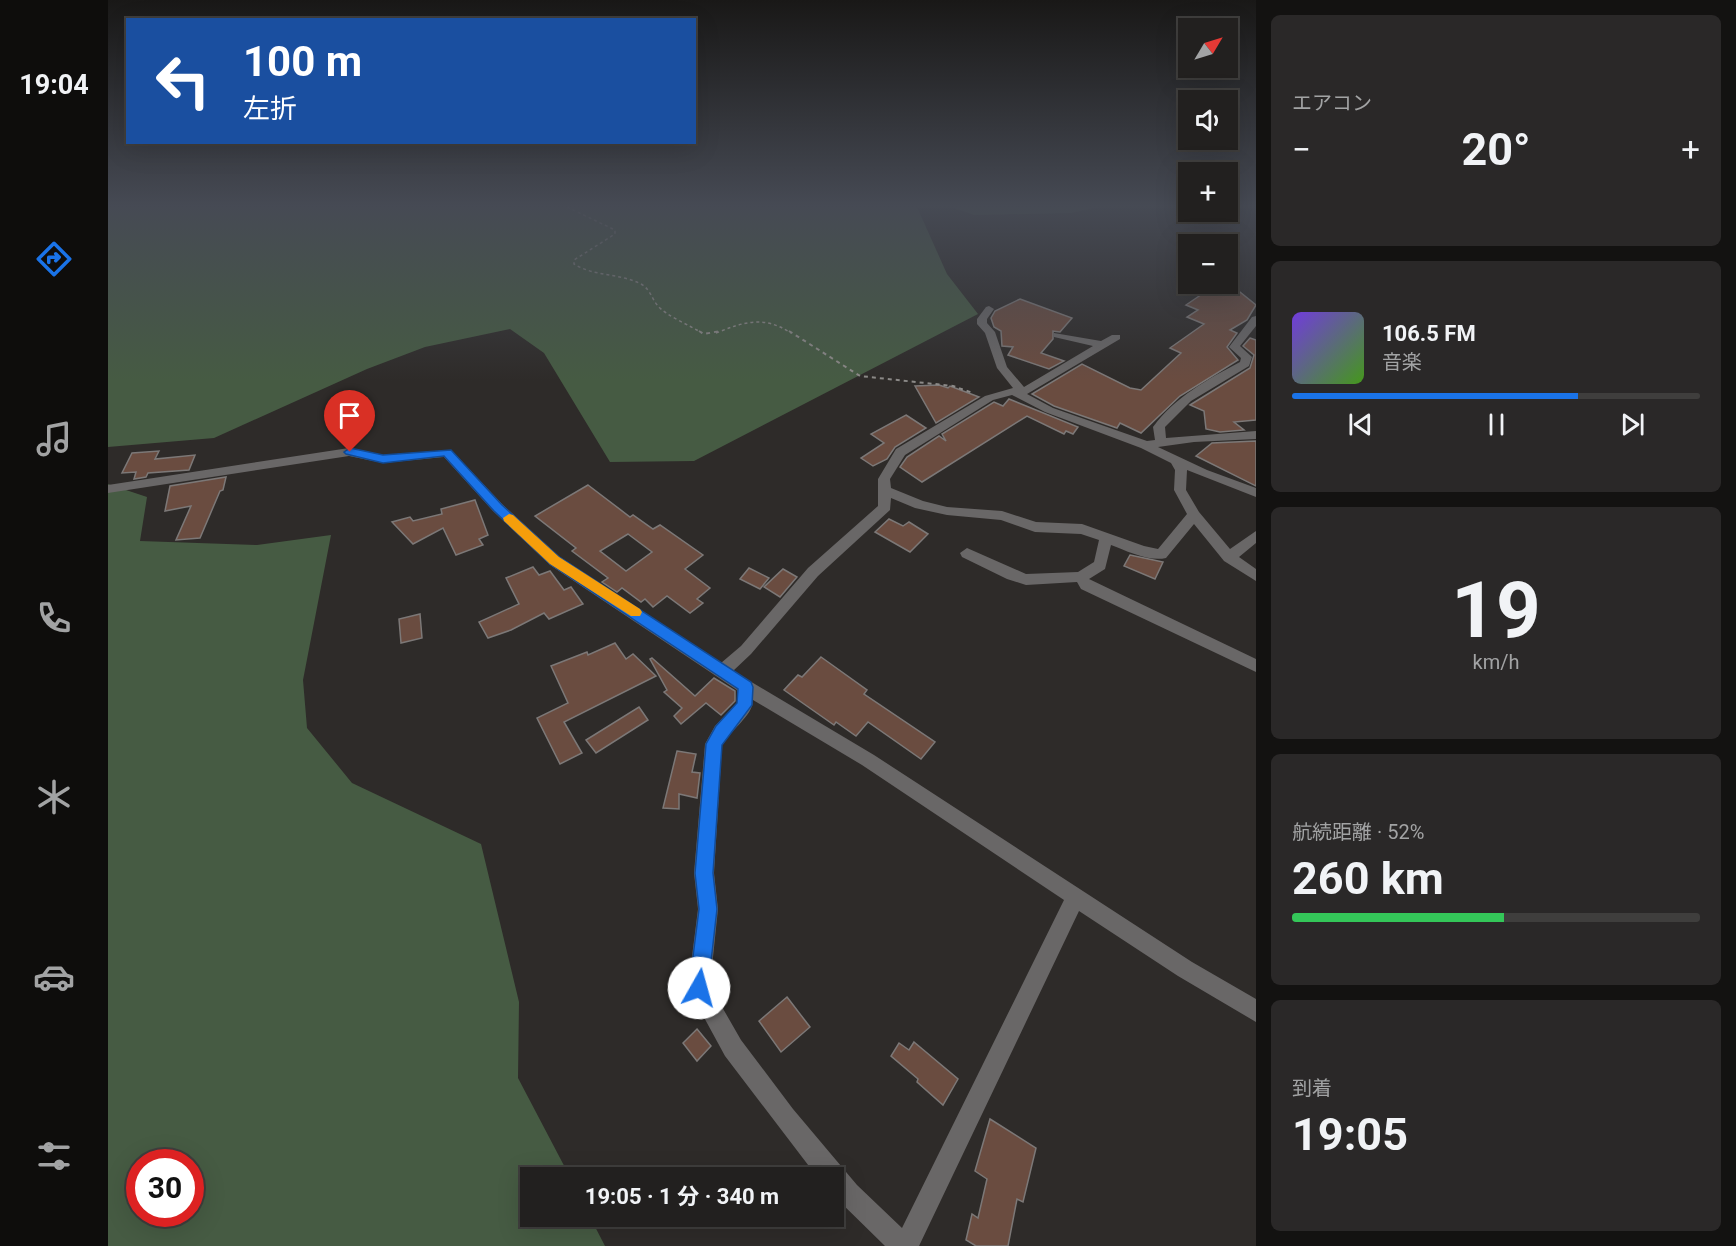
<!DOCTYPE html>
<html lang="ja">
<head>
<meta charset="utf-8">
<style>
	:root { --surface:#22201f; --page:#2a2828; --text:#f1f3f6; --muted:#a2a3a4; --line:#3f3e3d; --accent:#1a73e8 }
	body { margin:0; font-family:Roboto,"Noto Sans JP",sans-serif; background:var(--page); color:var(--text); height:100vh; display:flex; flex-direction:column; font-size:22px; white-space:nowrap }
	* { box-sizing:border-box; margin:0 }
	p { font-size:20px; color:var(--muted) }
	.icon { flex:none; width:33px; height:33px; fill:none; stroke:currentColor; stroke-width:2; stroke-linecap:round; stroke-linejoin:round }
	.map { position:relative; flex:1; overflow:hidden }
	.sheet { display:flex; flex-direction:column; gap:15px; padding:15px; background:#131211; width:480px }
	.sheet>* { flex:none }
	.banner { position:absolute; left:18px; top:18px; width:570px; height:126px; border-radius:0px; box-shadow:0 6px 24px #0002,0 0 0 2px var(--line); background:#1a4fa0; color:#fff; overflow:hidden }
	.needle { width:39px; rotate:52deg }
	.tools { position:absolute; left:1070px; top:18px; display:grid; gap:12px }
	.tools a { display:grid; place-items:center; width:60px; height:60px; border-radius:0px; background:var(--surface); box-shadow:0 6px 24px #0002,0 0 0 2px var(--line); font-size:30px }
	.speed { position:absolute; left:18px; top:1149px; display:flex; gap:12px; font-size:30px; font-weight:700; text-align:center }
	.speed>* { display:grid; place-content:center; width:78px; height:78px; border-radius:50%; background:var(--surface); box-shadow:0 6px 24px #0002,0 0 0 2px var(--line); line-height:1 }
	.speed .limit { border:9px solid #d22; background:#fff; color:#111 }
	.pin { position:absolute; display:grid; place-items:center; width:51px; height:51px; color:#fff; margin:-62px -26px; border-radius:50% 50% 50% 0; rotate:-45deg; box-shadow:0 0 6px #0007 }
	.pin .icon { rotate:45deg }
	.me { position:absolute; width:66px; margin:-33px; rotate:7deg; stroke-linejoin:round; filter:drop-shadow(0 0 4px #0008) }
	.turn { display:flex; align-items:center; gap:21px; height:126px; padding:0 18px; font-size:27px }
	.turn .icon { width:78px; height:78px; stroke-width:2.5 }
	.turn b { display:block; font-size:42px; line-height:51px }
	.big { font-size:45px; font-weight:700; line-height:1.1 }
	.sheet .tile { flex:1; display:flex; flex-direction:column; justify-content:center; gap:9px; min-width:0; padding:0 21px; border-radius:9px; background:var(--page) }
	.sheet .dial { align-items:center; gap:0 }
	.dial b { font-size:78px; line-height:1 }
	.song { display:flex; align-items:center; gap:18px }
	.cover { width:72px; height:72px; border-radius:9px; background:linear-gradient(135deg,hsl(260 70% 55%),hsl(100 70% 35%)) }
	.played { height:6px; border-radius:3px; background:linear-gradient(90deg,var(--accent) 70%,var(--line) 70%) }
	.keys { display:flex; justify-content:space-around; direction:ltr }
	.heat { display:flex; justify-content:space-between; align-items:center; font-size:33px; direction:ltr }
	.charge { height:9px; border-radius:4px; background:linear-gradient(90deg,#34c759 52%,var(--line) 0) }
	.trip { position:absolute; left:412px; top:1167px; width:324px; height:60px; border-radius:0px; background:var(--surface); box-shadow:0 6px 24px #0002,0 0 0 2px var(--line); font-weight:700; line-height:60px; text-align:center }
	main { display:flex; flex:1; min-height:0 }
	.tabs { display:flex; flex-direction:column; width:108px; justify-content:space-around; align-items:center; background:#0e0d0c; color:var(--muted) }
	.tabs .icon { width:42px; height:42px }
	.tabs .on { color:var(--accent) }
	.tabs b { font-size:27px; color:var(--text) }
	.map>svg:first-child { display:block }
	.forest { fill:#465b43; fill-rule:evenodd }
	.building { fill:#6a4c40; stroke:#7c7877; stroke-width:1.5; fill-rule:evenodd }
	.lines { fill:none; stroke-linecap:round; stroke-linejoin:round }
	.path-far1 { stroke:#8c8a88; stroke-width:1.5; stroke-dasharray:3 3; stroke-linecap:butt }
	.path { stroke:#8c8a88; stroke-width:2; stroke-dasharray:4 4; stroke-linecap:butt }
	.street { fill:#696767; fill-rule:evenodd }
	.route { fill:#1a73e8; stroke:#114b97; stroke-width:1.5 }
	.slow { fill:#f59e0b }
</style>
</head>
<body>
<main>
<nav class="tabs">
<b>19:04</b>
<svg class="icon on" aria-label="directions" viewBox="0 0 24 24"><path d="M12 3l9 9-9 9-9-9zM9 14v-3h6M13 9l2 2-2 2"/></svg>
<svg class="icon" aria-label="music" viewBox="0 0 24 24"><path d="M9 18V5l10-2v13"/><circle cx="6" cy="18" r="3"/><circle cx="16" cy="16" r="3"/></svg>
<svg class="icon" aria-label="phone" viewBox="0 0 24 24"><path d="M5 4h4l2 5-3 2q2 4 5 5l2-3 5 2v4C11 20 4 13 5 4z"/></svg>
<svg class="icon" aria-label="climate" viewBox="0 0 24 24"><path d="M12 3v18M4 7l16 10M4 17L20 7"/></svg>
<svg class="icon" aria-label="car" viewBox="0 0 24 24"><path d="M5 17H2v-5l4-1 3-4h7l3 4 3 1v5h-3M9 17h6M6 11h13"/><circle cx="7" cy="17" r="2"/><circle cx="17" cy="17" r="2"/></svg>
<svg class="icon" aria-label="filters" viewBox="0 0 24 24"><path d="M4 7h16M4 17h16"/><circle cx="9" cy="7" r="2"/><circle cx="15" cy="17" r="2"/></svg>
</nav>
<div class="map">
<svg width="1148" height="1246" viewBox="0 0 1148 1246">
	<rect width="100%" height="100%" fill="#2e2b29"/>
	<g class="forest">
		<path d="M0,207H809L839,274L870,314L586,461L502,462L436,353L402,329L317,347L259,369L106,438L0,447Z"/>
		<path d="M843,207H990L963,213L866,215Z"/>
		<path d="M0,484L39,497L32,541L149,545L223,535L195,680L199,728L244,783L373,844L411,1002L410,1078L462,1177L423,1178V1216L482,1217L497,1246H0ZM32,1162H82V1214H32Z"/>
	</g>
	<g class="building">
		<path d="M1122,284L1148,305L1139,320L1122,330L1129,333L1119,347L1130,360L1072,396L1033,433L1012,423L1009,428L946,406L924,394L974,364L1022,388L1033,390L1073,353L1062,348L1096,324L1079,317L1090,310L1078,305L1106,286Z"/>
		<path d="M912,299L964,318L952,332L945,331V339L933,353L956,361L941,369L900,355L905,347L894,346L893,331L886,327L883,318L887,311Z"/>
		<path d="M1142,338L1148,340V420L1126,422L1136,430L1112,432L1098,429L1096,411L1082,405L1142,368L1146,355L1135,346Z"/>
		<path d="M831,385L840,388L842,386L871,397L828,423L807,386Z"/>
		<path d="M901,399L970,427L965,434L958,431L956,434L919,416L814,482L792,467L799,457L831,436L838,441L834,434L886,402L895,406Z"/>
		<path d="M798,415L818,428L787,447L779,459L765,466L753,458L776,443L763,434Z"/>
		<path d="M1148,441V486L1088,456L1104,443Z"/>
		<path d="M51,451L47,459L87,455L81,470L40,473L38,477L26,479L28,472L14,473L24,453Z"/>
		<path d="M118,477L115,490L112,491L92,538L68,540L83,506L57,511L62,486Z"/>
		<path d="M480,485L522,517L525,515L545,529L552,525L595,555L577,569L602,588L589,599L595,603L582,613L559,596L545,607L537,599L533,602L514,588L509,592L494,582L500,578L464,551L468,548L427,516ZM520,534L544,552L518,571L492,551Z"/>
		<path d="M367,500L380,535L371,539L375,545L348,555L335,528L305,544L284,522L302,517L305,521L334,514L333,509Z"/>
		<path d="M781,519L795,526L801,522L820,534L802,552L767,532Z"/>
		<path d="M1022,555L1055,562L1047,579L1016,566Z"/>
		<path d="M425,567L431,575L442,571L456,590L463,587L475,604L441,619L436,613L403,630L380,638L371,622L411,604L398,578Z"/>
		<path d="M641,568L661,578L652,589L632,579Z"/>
		<path d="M675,569L689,577L672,597L656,587Z"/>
		<path d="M312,614L314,638L293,643L291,619Z"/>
		<path d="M507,643L518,659L525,654L548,676L456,722L474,753L452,764L429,718L460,703L443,666L479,652L480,655Z"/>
		<path d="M713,657L759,690L756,694L827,742L813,759L760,722L748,736L728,722L726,725L676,690L690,675L694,677Z"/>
		<path d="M544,658L587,696L606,678L627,691V701L613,715L598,703L573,724L566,716L574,708L556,692L559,690L542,659Z"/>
		<path d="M531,707L540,720L488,753L478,740Z"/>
		<path d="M569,751L588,754L584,772L592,773L589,798L571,794V809L555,808Z"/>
		<path d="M679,997L702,1027L673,1052L651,1021Z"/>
		<path d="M589,1029L603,1046L589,1061L575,1043Z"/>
		<path d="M806,1042L850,1079L835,1105L809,1082L810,1079L783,1056L791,1043L801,1050Z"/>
		<path d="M882,1119L928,1148L915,1202L909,1199L900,1246H868L858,1240L864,1214L870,1218L879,1179L867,1171Z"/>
	</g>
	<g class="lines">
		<g class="path-far1">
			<path d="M459,207L507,230V234L466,260V264C487,277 512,273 533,284C543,290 543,298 550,306C557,315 583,326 594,333"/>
			<path d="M608,333C636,322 655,315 683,333"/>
		</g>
		<g class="path">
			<path d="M591,331L596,334L612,331"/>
			<path d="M681,331L752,376L845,386L865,393"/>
		</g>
		<path class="street" d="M881,306L886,309L879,319V323L887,332L899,367L916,387L985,346L946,337V333L993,341L1004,335H1012V339L919,394L945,408L1039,441L1047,440L1045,427C1067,397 1100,379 1132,362L1133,358L1121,347L1144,317L1148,316V326L1132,346L1144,357L1141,366L1083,401L1057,427L1058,438L1148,431V439L1086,442L1050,447L1099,470L1148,488V497L1079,470L1078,490L1091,512L1122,549L1148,531V543L1131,557L1148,569V581L1116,561L1086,524L1058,558C1041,562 1019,551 1003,545L997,569L981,579L1148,659V672L973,589L969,582L918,585L899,579L854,557L852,553L859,548L918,574L970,572L986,562L991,540L973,534L927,532L893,520L839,515L807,508L783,498L782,510L710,576L643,654L625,671L766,755L1084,962L1148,999V1022L1070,976L971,911L811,1246H777L726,1196V1178H710L617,1056L580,988L590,909L586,873L597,744L607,726L629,703V690L442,565L385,511L336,457L275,463L241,456L0,493V485L241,448L275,455L343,450L395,505L452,557L613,663L633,646L700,568L770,506V479L788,449L877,396L905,388L889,368L877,333L869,324V319L878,307ZM904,395L937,412L1033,448L1063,463L1067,470L1066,490L1079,514L1050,549L1036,546L974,524L928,522L894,511L839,507L815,501L783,488L782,479L797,455L885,400ZM645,700L754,765L956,900L794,1228L749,1185L685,1109L633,1040L602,986L610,909L606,873L614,745C622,730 645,716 645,700Z"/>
	</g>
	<linearGradient id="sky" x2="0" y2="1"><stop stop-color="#191817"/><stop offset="0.54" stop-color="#464a54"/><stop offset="1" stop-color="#464a54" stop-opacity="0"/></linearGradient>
	<rect width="1148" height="381" fill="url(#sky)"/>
	<path class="route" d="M242,448L275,455L343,450L394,505L451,557L643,682L645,687L644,705L614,745L605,873L609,909L600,988L597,995L591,997L584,995L581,988L591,909L587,873L598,744L608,726L629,703L630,689L442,564L386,511L336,456L275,463L238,454L236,452Z"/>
	<path class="slow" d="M401,514L405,515L451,557L532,609L534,612L532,616H523L442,564L396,521L395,518Z"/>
</svg>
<div class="tools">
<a><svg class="needle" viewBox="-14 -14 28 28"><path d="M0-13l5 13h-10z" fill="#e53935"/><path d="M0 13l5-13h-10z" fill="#a2a3a4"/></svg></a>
<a><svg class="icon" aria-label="sound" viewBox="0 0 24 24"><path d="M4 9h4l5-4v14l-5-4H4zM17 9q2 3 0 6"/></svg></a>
<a>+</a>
<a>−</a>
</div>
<div class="speed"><div class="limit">30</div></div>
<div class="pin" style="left:242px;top:452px;background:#d93025"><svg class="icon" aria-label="arrive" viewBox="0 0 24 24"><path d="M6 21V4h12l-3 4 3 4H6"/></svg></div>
<svg class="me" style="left:591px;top:988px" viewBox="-20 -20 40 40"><circle r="19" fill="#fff"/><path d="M0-13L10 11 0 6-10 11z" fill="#1a73e8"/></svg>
<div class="trip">19:05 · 1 分 · 340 m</div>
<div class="banner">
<div class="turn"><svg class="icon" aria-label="left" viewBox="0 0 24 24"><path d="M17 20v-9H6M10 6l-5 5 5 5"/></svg><div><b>100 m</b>左折</div></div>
</div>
</div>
<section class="sheet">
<div class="tile"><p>エアコン</p>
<div class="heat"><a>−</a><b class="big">20°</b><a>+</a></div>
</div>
<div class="tile">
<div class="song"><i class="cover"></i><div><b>106.5 FM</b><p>音楽</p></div></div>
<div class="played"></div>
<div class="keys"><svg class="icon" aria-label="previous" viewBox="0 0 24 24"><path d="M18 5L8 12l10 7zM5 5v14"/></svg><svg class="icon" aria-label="pause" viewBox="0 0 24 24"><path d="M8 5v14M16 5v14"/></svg><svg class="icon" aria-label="next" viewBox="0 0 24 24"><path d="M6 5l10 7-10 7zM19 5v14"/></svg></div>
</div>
<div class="tile dial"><b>19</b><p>km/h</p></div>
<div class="tile"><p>航続距離 · 52%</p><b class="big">260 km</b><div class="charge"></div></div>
<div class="tile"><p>到着</p><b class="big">19:05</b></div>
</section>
</main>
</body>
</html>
